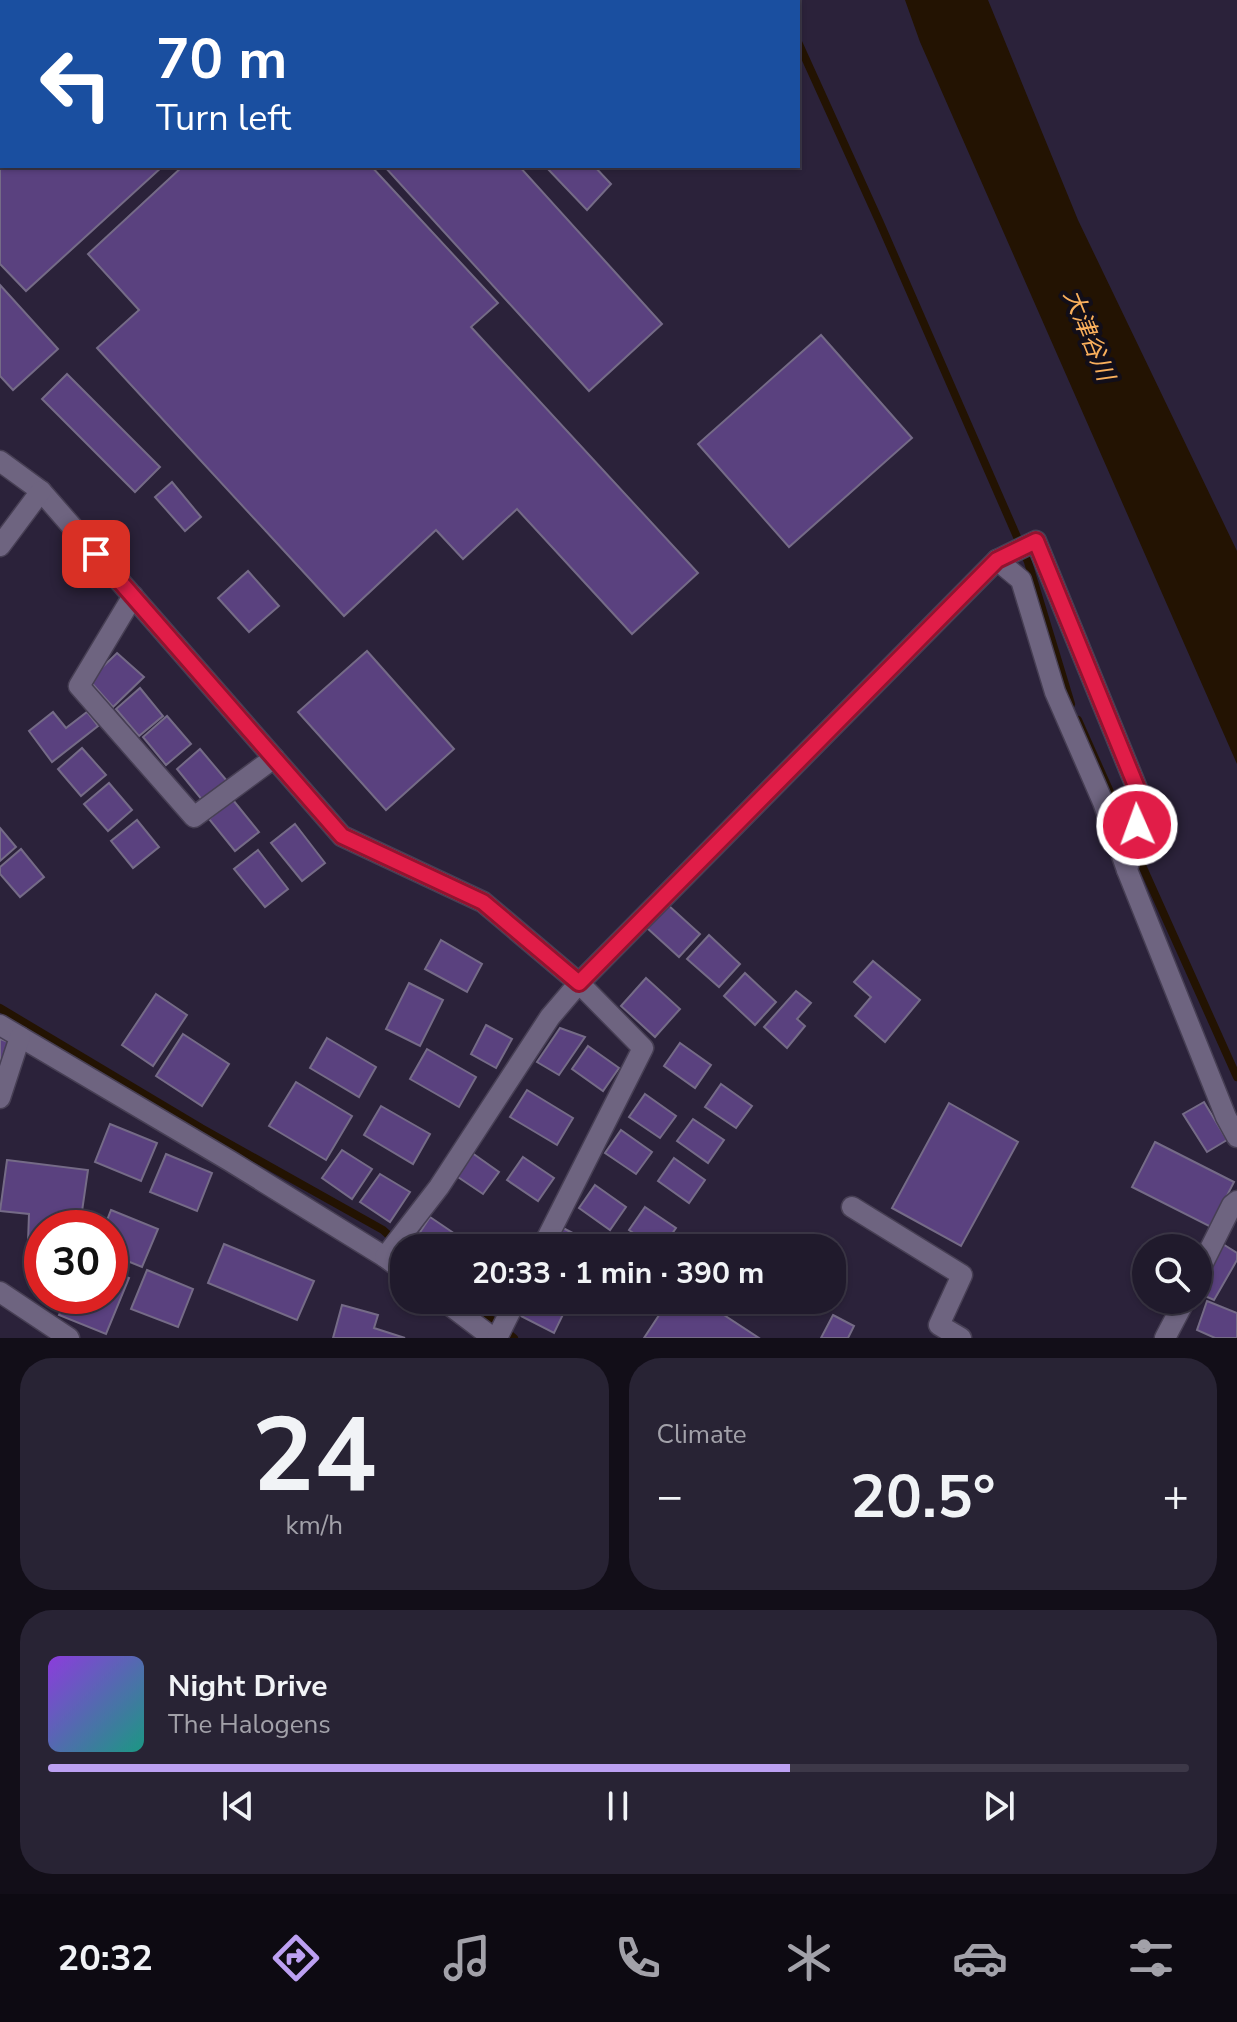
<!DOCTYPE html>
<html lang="en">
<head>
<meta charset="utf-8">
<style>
	:root { --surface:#201a2c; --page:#282334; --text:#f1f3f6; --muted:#a2a1a9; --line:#3d3848; --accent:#bca0f2 }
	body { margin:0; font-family:"Nunito Sans","Noto Sans JP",sans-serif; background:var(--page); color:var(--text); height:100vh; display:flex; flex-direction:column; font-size:30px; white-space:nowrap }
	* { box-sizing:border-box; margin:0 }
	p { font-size:26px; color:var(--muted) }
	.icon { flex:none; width:44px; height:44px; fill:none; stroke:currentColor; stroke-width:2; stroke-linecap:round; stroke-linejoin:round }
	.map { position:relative; height:1338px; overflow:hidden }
	.panel { display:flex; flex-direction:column; gap:20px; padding:20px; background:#120e18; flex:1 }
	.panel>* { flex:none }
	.banner { position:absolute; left:0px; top:0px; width:800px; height:168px; box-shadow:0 2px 6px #0004,0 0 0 2px var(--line); background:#1a4fa0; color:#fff; overflow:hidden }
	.tools { position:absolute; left:1132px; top:1234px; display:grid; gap:16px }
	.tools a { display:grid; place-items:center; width:80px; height:80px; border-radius:50%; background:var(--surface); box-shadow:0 2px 6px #0004,0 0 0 2px var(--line); font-size:40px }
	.speed { position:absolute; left:24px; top:1210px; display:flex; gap:16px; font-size:40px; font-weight:700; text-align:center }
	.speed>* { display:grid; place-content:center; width:104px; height:104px; border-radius:50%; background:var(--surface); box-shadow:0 2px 6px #0004,0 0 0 2px var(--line); line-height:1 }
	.speed .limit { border:12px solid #d22; background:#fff; color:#111 }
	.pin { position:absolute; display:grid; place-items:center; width:68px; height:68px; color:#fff; margin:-34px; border-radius:16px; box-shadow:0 4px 12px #0006 }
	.me { position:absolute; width:88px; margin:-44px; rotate:358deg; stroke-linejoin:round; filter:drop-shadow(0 0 6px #0008) }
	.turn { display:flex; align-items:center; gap:28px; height:168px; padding:0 24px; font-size:36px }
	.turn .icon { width:104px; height:104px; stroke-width:2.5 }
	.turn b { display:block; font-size:56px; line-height:68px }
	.big { font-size:60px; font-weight:700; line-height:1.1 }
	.panel .widget { flex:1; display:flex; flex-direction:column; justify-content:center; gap:12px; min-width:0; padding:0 28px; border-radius:32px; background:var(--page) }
	.panel .dial { align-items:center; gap:0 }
	.dial b { font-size:104px; line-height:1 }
	.song { display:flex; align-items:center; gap:24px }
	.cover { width:96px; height:96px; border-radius:12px; background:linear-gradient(135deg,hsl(270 70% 55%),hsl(170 70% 35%)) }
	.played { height:8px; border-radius:4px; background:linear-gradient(90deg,var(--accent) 65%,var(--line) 65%) }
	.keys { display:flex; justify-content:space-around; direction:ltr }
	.heat { display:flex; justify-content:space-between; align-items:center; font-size:44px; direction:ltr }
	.panel .tiles { flex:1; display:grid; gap:20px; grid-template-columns:1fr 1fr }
	.widget:last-child { grid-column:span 2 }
	.trip { position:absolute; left:390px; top:1234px; width:456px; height:80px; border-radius:32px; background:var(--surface); box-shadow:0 2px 6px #0004,0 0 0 2px var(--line); font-weight:700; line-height:80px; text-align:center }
	.dock { display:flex; height:128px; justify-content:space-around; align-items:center; background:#0d0a12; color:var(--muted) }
	.dock .icon { width:56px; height:56px }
	.dock .active { color:var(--accent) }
	.dock b { font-size:36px; color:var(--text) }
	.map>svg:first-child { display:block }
	.water { fill:#231302 }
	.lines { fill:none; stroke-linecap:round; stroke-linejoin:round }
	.stream { stroke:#231302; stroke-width:8 }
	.building { fill:#5a417f; stroke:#756b87; stroke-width:2 }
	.minor-casing { stroke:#473f54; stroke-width:23 }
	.minor { stroke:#6e6480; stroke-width:20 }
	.route-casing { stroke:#92132f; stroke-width:20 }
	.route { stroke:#e11d48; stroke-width:14 }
	.labels { text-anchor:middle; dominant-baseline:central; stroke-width:8; stroke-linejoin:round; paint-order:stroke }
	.water-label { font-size:24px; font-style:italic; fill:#f9af5c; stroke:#120e19 }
</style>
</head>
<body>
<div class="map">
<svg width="1237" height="1338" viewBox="0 0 1237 1338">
	<rect width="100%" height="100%" fill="#2b223a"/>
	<path class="water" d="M905,0H988L1078,220L1237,551V764L920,42Z"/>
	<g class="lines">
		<g class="stream">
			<path d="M779,0L780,2"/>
			<path d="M798,42L880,223L1028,562L1071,704"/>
			<path d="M1078,720L1131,839"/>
			<path d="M1136,852L1237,1077"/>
			<path d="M0,1008L201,1128L383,1230L394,1240"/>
			<path d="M467,1300L514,1338"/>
		</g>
	</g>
	<g class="building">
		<path d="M0,0H345L343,2H2V166H163L26,291L0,264Z"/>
		<path d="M411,0H460L461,2H413Z"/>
		<path d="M183,166H371L498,303L471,327L698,573L632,634L517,509L463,559L436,530L344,616L97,348L139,310L88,254Z"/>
		<path d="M384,166H519L662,324L589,391Z"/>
		<path d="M545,166H594L611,184L587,210Z"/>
		<path d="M0,285L58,349L13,390L0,376Z"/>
		<path d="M821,335L912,438L789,547L698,444Z"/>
		<path d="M67,374L160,467L135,492L42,399Z"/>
		<path d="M172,482L201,517L185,531L155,497Z"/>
		<path d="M248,571L279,606L249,632L218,598Z"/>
		<path d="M367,651L454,749L386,810L298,712Z"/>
		<path d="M117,653L144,677L113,707L89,680Z"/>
		<path d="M140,688L163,716L139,736L116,709Z"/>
		<path d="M53,712L66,728L87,712L98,726L52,762L29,731Z"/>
		<path d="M167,716L191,744L166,765L143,737Z"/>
		<path d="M82,748L106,775L81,796L58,769Z"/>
		<path d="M200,749L227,781L203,801L177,769Z"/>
		<path d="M109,783L132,810L108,831L84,804Z"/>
		<path d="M233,800L259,832L235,851L209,819Z"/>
		<path d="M137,820L159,847L133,868L111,841Z"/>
		<path d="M295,824L325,863L302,881L271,843Z"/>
		<path d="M0,828L16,847L0,861Z"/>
		<path d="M21,849L44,877L20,897L0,874V867Z"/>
		<path d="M258,850L288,889L265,907L234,869Z"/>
		<path d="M668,905L700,934L679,957L647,928Z"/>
		<path d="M709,935L740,964L719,987L687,959Z"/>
		<path d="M441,940L482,964L467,992L425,969Z"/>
		<path d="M873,961L920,1000L885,1042L855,1016L871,997L854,982Z"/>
		<path d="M745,973L776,1002L755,1025L724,996Z"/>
		<path d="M646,978L680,1009L655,1037L621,1006Z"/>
		<path d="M409,983L443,1000L420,1046L386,1029Z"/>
		<path d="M796,991L811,1003L797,1019L805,1026L787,1048L764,1027Z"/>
		<path d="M156,994L187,1015L153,1066L122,1045Z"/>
		<path d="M486,1025L512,1039L496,1068L471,1054Z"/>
		<path d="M560,1028L585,1037L559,1075L537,1062Z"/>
		<path d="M183,1034L229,1064L202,1106L156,1076Z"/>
		<path d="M327,1038L376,1067L359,1097L310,1068Z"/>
		<path d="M0,1039L11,1043L0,1075Z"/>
		<path d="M680,1043L711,1065L695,1088L664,1066Z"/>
		<path d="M588,1046L619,1068L603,1091L572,1069Z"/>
		<path d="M427,1049L476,1077L459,1107L410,1079Z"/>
		<path d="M296,1082L352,1116L326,1160L269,1126Z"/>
		<path d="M721,1084L752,1106L736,1128L705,1107Z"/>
		<path d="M527,1090L573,1118L557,1145L510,1117Z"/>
		<path d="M645,1094L676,1116L660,1138L629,1117Z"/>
		<path d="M1204,1102L1227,1140L1207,1152L1183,1114Z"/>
		<path d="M949,1103L1018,1142L961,1246L892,1208Z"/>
		<path d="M381,1106L430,1134L413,1164L364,1135Z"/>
		<path d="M693,1119L724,1140L708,1163L677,1141Z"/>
		<path d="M110,1124L157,1143L141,1181L95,1162Z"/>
		<path d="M621,1130L652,1152L636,1174L605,1153Z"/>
		<path d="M1155,1142L1234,1182L1211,1227L1132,1187Z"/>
		<path d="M342,1150L372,1169L352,1199L322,1178Z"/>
		<path d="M468,1150L499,1172L483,1194L452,1173Z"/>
		<path d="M166,1154L212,1173L197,1211L150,1192Z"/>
		<path d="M523,1157L554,1178L538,1201L507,1180Z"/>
		<path d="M674,1158L705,1180L689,1203L658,1181Z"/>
		<path d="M7,1160L88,1170L80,1225L66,1224L67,1228H42V1242H28L29,1214L0,1211Z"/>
		<path d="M380,1174L410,1192L390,1222L360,1202Z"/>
		<path d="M595,1185L626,1207L610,1230L579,1208Z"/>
		<path d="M645,1207L676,1228L662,1248H655L629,1230Z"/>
		<path d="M111,1210L158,1229L142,1267L110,1254V1228H104Z"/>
		<path d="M430,1217L461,1238L455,1248H426L415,1240Z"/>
		<path d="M561,1227L598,1246L597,1248H550Z"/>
		<path d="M481,1237L496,1248H474Z"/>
		<path d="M1218,1241L1237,1253V1260L1214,1300L1198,1293V1282Z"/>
		<path d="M224,1244L314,1281L297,1320L208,1283Z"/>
		<path d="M110,1270L129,1278L106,1334L59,1315L68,1296H110Z"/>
		<path d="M147,1270L193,1289L178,1327L131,1309Z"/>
		<path d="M524,1300H570L554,1333L517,1314Z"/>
		<path d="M669,1300H701L759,1338H644Z"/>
		<path d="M1207,1301L1237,1313V1338H1215L1197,1330Z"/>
		<path d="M342,1305L378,1315L374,1328L405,1338H333Z"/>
		<path d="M833,1315L854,1326L848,1338H821Z"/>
	</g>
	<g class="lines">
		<g class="minor-casing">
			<g id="minor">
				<path d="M0,461L41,491L342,836L483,902L579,983L643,1048L542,1248"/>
				<path d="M0,546L41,491"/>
				<path d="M997,560L1021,580L1055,692L1103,802L1127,870"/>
				<path d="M133,596L79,686L194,817L274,758"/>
				<path d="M0,1025L230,1161L385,1257L404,1271"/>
				<path d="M0,1098L20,1037"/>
				<path d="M852,1207L962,1275L939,1325L961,1338"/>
				<path d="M385,1257L439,1187L550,1017L579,983L997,560L1036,541L1143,803L1127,870L1226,1117L1237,1137"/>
				<path d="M1198,1273L1232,1205L1237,1201"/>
				<path d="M0,1292L69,1338"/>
				<path d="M443,1300L493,1338"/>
				<path d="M497,1338L516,1300"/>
				<path d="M1165,1338L1185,1300"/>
			</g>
		</g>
		<use href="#minor" class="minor"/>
	</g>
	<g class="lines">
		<g class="route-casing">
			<path id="route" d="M96,554L342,836L483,902L579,983L997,560L1036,541L1143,803L1137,825"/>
		</g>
		<use href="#route" class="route"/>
	</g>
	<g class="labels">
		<g class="water-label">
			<text transform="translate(1089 335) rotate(68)">大津谷川</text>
		</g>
	</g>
</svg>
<div class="tools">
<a><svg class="icon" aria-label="search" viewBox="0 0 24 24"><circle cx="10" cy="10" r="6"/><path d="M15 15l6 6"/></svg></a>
</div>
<div class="speed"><div class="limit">30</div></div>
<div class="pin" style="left:96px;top:554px;background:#d93025"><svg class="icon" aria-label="arrive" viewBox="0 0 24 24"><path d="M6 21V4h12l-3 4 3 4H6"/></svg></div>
<svg class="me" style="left:1137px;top:825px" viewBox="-20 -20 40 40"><circle r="17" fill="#e11d48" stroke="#fff" stroke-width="3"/><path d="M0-11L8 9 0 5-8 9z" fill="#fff"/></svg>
<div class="trip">20:33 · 1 min · 390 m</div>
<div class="banner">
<div class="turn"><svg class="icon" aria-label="left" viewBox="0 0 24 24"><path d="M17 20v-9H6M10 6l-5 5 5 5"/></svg><div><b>70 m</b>Turn left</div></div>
</div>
</div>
<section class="panel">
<div class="tiles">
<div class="widget dial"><b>24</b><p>km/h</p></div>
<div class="widget"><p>Climate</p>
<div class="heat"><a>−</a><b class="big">20.5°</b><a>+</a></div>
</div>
<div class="widget">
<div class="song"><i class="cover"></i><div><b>Night Drive</b><p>The Halogens</p></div></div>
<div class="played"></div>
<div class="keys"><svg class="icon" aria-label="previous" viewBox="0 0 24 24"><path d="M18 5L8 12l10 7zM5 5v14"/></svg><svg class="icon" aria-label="pause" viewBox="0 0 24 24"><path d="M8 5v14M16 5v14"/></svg><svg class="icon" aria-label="next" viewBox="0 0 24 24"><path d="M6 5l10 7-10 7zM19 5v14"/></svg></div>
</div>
</div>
</section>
<nav class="dock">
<b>20:32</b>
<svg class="icon active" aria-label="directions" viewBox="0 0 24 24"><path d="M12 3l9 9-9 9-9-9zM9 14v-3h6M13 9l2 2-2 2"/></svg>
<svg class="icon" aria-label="music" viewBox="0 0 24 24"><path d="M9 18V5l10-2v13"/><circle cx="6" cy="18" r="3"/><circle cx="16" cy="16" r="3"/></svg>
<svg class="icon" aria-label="phone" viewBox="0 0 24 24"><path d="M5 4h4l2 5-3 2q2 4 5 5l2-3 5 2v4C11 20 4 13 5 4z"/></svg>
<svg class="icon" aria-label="climate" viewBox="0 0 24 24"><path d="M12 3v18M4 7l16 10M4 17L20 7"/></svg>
<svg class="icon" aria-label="car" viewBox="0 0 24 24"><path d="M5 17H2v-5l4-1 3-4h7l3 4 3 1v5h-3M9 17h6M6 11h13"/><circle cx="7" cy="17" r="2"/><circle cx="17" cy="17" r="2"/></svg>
<svg class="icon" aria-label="filters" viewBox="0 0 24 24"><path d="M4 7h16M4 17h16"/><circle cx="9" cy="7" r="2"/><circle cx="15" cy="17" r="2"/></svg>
</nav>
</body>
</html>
